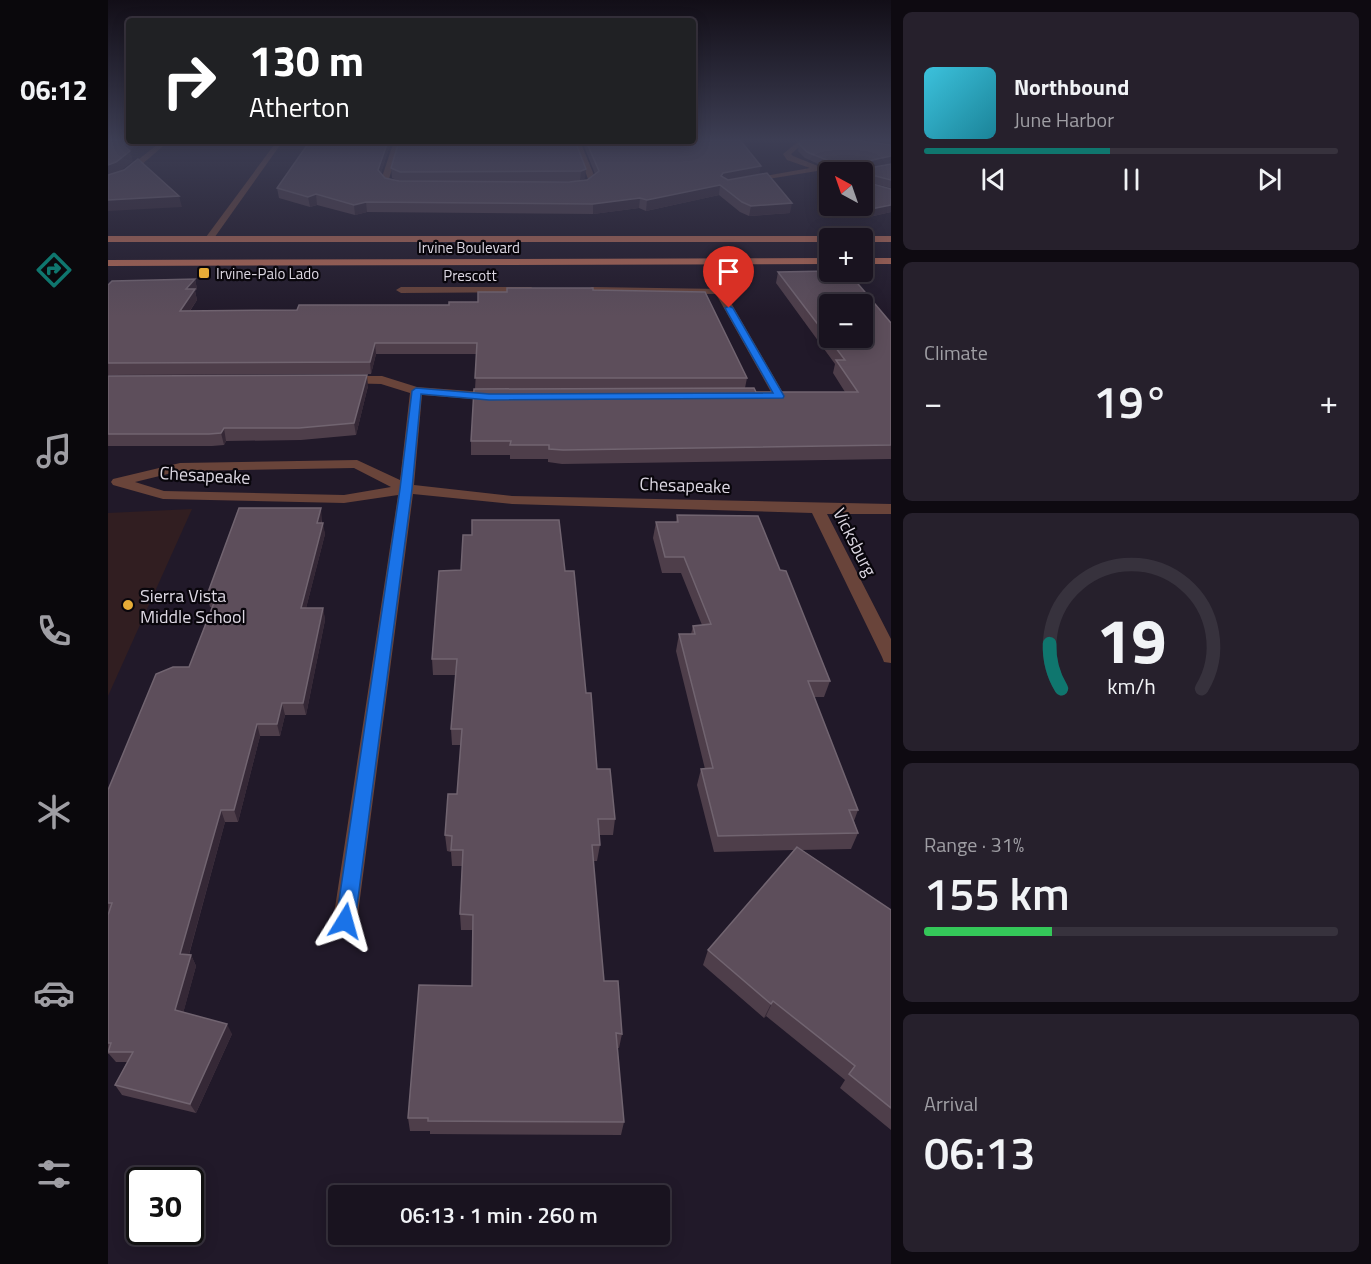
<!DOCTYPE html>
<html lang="en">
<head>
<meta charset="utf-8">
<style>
	:root { --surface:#19131f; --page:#26202c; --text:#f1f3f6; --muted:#9f9ea4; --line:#37323d; --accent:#0f766e }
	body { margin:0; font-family:"Titillium Web",sans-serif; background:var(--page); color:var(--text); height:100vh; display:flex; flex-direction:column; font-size:22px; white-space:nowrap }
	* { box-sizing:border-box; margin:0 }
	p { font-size:20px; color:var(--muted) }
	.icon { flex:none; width:33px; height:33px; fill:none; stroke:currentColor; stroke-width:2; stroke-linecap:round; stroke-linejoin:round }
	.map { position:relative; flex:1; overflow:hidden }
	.side { display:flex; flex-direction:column; gap:12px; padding:12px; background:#0e0a11; width:480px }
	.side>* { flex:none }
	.hud { position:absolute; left:18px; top:18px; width:570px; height:126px; border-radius:6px; box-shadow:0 3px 15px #0003,0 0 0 2px var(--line); background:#202124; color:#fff; overflow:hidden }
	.needle { width:39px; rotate:320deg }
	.buttons { position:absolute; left:711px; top:162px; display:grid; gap:12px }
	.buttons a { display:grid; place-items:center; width:54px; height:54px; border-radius:6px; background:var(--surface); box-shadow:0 3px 15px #0003,0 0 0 2px var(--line); font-size:30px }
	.speed { position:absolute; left:18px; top:1167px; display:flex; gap:12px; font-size:30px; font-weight:700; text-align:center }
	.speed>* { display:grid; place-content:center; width:78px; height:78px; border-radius:50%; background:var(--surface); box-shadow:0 3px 15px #0003,0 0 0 2px var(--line); line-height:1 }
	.speed .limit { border:3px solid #111; border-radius:9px; background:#fff; color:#111 }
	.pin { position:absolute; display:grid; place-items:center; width:51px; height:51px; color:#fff; margin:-62px -26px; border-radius:50% 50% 50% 0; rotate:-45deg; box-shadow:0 0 6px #0007 }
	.pin .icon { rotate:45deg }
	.me { position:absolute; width:66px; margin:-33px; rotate:8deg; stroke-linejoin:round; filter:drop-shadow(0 0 4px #0008) }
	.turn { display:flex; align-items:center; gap:21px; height:126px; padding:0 24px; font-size:27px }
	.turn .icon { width:78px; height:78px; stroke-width:2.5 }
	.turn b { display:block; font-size:42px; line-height:51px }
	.big { font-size:45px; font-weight:600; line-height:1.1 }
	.side .card { flex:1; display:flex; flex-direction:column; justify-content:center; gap:9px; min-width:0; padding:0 21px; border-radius:9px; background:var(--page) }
	.side .dial { align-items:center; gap:0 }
	.dial svg { height:156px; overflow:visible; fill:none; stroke:var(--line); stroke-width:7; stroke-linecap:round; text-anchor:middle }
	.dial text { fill:var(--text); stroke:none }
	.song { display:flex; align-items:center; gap:18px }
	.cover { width:72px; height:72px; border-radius:9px; background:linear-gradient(135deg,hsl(190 70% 55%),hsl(190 70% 35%)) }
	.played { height:6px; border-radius:3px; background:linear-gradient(90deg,var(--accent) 45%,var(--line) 45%) }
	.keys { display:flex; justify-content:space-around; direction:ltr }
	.heat { display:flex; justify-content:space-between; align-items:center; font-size:33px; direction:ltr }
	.charge { height:9px; border-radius:4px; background:linear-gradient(90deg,#34c759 31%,var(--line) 0) }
	.trip { position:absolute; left:220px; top:1185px; width:342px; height:60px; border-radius:6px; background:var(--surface); box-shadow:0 3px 15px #0003,0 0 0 2px var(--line); font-weight:600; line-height:60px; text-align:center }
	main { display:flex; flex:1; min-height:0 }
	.dock { display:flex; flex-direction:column; width:108px; justify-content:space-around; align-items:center; background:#0a080c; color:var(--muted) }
	.dock .icon { width:42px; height:42px }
	.dock .current { color:var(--accent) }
	.dock b { font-size:27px; color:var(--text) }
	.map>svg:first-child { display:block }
	.education { fill:#311e21 }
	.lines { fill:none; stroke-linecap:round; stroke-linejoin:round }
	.street { fill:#69443a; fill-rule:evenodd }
	.primary { fill:#b46954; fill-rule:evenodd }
	.wall { fill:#4e3e4a; fill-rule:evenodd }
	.shaded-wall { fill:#352836 }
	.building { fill:#5d4e5b; stroke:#716470; stroke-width:1.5; fill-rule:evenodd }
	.route { fill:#1a73e8; stroke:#114b97; stroke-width:1.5 }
	.poi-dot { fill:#e7ac37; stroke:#09060c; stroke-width:2 }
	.labels { text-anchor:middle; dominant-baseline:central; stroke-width:4.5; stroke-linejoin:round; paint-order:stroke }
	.far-street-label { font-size:15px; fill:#dcd7e2; stroke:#09060c }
	.far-poi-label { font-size:15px; fill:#dcd7e2; stroke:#09060c; text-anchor:start }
	.street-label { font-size:18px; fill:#dcd7e2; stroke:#09060c }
	.poi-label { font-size:18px; fill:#dcd7e2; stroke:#09060c; text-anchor:start }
</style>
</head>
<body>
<main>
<nav class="dock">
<b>06:12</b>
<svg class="icon current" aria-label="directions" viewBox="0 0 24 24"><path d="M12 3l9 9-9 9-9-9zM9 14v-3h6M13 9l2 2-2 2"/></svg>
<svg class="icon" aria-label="music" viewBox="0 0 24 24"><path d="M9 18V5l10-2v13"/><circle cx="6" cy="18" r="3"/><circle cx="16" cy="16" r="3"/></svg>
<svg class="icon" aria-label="phone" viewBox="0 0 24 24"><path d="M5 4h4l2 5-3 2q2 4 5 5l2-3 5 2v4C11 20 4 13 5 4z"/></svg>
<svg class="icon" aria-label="climate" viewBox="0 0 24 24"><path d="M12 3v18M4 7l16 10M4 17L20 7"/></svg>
<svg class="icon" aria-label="car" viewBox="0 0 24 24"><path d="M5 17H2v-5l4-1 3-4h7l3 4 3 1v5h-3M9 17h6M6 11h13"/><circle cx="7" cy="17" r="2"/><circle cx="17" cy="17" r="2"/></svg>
<svg class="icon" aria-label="filters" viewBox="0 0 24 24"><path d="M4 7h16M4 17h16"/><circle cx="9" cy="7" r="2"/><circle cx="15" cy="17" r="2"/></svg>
</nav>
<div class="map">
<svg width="783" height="1264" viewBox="0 0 783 1264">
	<rect width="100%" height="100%" fill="#211929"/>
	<path class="education" d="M84,509L0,696V513Z"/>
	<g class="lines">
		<g class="street">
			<path d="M692,140H699L683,154L685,156L725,172H722V175L709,171L636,183V179H639L702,168L679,160L675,154Z"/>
			<path d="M54,141H61L18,178L0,184V179L12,174Z"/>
			<path d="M169,141H175L104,241H98V237Z"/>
			<path d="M286,141H292L281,179L298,184L299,186L295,188L279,186L273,180Z"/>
			<path d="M466,141H472L488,180L464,188L460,186L461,184L480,179Z"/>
			<path d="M423,287L428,290L427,292L293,293L288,290L293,287Z"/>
			<path d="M484,287L615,289L677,396C670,402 652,402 645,396L651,392H663L608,294L480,292L479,290Z"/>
			<path d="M236,376H274L309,387L389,393L395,397L389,401L314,395L306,485L404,496L783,504V514H719L783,639V663L776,662L774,657L704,513L404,504L305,494L249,921L246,929L237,932L228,929L225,921L290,495L236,503L55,499L5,485L3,482L5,479L72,463L249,460L292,480L302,393L273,384L232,383V377ZM246,468L283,487L236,495L56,491L27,482L72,471Z"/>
		</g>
		<g class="primary">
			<path d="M0,236H722L726,238H722V242H0Z"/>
			<path d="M754,236H783V242H754V238H750Z"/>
			<path d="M722,258V264L0,266V260Z"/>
			<rect x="754" y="258" width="29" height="6"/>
		</g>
	</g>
	<g class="wall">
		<path d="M754,140H783V144Z"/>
		<path d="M202,141H282V145L273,173L277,178L289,180L284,178L283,168L467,141L477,178L473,180H479L487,174L474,141H585L652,174L682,213L641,216L632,212L611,195L538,211L531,208L485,214L259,212L247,215L209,205L202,207L171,198L169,188ZM401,181H468L461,182Z"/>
		<path d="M691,144L783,145V163L755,169H756L783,164V188L722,172V183L713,175L715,168L724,170L697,158L690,151Z"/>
		<path d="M783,189V212L761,217L752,213L744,206H754Z"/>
		<path d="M670,272L783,323V459L454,464L440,462V459H402V455H363V441L367,389L369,354H268L263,374L0,375V285L87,279L89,289L87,291L89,300L82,311L189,310L341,305L485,290L639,378L637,388L648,392H737L725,373L727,364L668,283Z"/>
		<path d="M0,376L260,386L248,435L193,440L118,441L116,445L104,446H0Z"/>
		<path d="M569,515L672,570L722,681L716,697H706L750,810L746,821L750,833L743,849L694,850L783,910V1130L732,1088L737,1080L658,1016L656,1018L595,965L600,950L686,850L606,852L589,785L593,769H597L568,651L571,634H583L585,626L594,625L573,573H554L545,538L548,522H568Z"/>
		<path d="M214,519V523L217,534L198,608H215L217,620L198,715H177L172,736H152L130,822H117L81,955H83L88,966L75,1013L124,1034L88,1113L14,1095L7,1085L19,1062H8L1,1054H0V790L81,667L104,607H102L99,595Z"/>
		<path d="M457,571L478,693L489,769L507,819L505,835H491L492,845L489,861H485L496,981L514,1034L511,1048H509L516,1122L513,1135L322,1134V1131H302L300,1118L364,986L365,930H353L352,914L354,866H344L343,852L339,851L337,835L349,794L353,745H344L343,729L348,675H325L324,659Z"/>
	</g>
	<g class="shaded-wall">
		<path d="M21,140L33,141L17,154L15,145Z"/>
		<path d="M280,141H282V145L271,179L270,170Z"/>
		<path d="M22,151L25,161L11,172L0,177V165Z"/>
		<path d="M783,156V163L750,170V166L751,163Z"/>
		<path d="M653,166L651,175L612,185L611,195L538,211L539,200L615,173Z"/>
		<path d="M478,169L477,178L472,181L473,171Z"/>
		<path d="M208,194L209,205L202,207L200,197Z"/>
		<path d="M71,196L74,207L0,211V200Z"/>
		<path d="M532,198L531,208L485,214V204Z"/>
		<path d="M258,202L259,212L247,215L246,205Z"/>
		<path d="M684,203L682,213L641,216L643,206Z"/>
		<path d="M783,205V212L761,217L763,209Z"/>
		<path d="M87,279L89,289L87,291L89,300L74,322L72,311L78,289Z"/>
		<path d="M267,343L268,354L263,374L262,362Z"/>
		<path d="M259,375L260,386L248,435L246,423Z"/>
		<path d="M116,428L118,441L116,445L113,433Z"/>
		<path d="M213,508L214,519L211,534L209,523Z"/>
		<path d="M215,523L217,534L195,620L193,608Z"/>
		<path d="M215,608L217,620L198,715L195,703Z"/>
		<path d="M174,703L177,715L172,736L169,724Z"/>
		<path d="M149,724L152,736L130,822L126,810Z"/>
		<path d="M113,810L117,822L78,965L72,954Z"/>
		<path d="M83,955L88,966L73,1021L67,1010Z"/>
		<path d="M665,1001L658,1016L656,1018L663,1004Z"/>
		<path d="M119,1024L124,1034L88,1113L82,1104Z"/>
	</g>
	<g class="building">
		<path d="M0,140H20L15,145L22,151L8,162L0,165Z"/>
		<path d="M585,140H632L653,166L615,173L613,176L620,180L659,173L684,203L643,206L634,202L612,185L539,200L532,198L485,204L258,202L246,205L208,194L200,197L169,188L202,141H280L270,170L277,178L291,181L461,182L479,180L491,171L478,141Z"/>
		<path d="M696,140H746L783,145V156L751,163L750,166L756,169L783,164V180L756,173L754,174V172H722V174L715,168L725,170L729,164L699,152L691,144Z"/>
		<path d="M291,141H467L478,169L473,171L292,172L283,168Z"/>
		<path d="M30,159L71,196L0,200V175L16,170Z"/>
		<path d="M754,181L783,189V205L763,209L754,206Z"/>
		<path d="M722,271L740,272L783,323V445L455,450L441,449V445H402L403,441H363L366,389L646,388L648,392H750L728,360H737L670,272ZM722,304H754V338H722Z"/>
		<path d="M87,279L78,289H87L72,311L189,310L191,305H341V302H370V292H399V288H485V290L597,292L639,378H367L369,343H267L262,362L0,363V285L4,281Z"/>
		<path d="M259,375L246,423L191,428H116L113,433L101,434H0V376Z"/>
		<path d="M131,508H213L209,523H215L193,608H215L195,703H174L169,724H149L126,810H113L72,954L83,955L67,1010L119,1024L82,1104L7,1085L25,1052H0L3,1043H0V915L4,903H0V790L48,674L65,667H81L109,595H99Z"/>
		<path d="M569,515L650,516L672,570L678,571L722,681H700L750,810H741L750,833L610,836L593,769L605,768L571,634H587L585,626L603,624L576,557H557L548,522H570Z"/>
		<path d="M364,520H451L457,571H466L478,693H483L489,769H502L507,819H490L492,845H484L496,981H510L514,1034L508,1033L516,1122L320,1121V1118H300L311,985L364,986L365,915L352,914L355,850H343L344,836L337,835L340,794H349L354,729H343L349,659H324L331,571L353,570L355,535H364Z"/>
		<path d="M689,847L783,910V1108L741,1074L747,1066L665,1001L663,1004L600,950Z"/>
	</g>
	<linearGradient id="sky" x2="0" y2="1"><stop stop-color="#120e17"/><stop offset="0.44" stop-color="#3d3e54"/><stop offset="1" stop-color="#3d3e54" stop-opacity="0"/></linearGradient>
	<rect width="783" height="317" fill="url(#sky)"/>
	<path class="route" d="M621,306L625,308L676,396L675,398L381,400L313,394L304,489L247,921L244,927L237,930L231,927L228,921L292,489L304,391L308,388L381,394L665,393L617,308Z"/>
	<g class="poi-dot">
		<rect x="90" y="267" width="12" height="12" rx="3"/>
		<circle cx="20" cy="605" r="6"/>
	</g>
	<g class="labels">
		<g class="far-street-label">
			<text x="361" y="247">Irvine Boulevard</text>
			<text x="362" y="275">Prescott</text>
		</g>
		<g class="far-poi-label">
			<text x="108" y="273">Irvine-Palo Lado</text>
		</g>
		<g class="street-label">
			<text transform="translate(97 475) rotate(3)">Chesapeake</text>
			<text transform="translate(577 485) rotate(2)">Chesapeake</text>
			<text transform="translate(747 542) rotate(63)">Vicksburg</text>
		</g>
		<g class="poi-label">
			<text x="32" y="595">Sierra Vista<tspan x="32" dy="21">Middle School</tspan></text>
		</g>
	</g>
</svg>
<div class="buttons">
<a><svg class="needle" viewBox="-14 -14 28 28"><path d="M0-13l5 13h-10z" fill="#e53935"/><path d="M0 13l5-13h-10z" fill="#9f9ea4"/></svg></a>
<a>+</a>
<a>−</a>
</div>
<div class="speed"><div class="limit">30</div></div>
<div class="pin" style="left:621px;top:308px;background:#d93025"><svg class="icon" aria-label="arrive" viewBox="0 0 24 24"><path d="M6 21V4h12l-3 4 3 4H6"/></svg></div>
<svg class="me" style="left:237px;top:921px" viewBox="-20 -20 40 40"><path d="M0-17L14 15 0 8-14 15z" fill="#1a73e8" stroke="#fff" stroke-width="4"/></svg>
<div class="trip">06:13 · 1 min · 260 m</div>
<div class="hud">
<div class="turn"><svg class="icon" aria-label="right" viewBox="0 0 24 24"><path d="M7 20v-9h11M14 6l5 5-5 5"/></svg><div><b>130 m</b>Atherton</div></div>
</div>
</div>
<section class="side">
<div class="card">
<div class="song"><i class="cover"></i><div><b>Northbound</b><p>June Harbor</p></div></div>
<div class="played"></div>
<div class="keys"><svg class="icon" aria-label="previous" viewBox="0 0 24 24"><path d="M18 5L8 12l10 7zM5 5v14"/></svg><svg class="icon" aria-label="pause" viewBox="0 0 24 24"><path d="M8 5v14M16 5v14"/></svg><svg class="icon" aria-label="next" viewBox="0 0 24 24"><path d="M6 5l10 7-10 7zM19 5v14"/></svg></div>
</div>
<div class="card"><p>Climate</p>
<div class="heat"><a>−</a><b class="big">19°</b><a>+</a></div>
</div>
<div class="card dial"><svg viewBox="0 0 100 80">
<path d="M14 69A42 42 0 1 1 86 69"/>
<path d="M14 69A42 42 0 0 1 8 46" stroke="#0f766e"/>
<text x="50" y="56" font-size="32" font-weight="700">19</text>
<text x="50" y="72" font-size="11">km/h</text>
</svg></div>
<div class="card"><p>Range · 31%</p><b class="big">155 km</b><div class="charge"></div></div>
<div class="card"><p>Arrival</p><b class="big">06:13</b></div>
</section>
</main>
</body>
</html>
